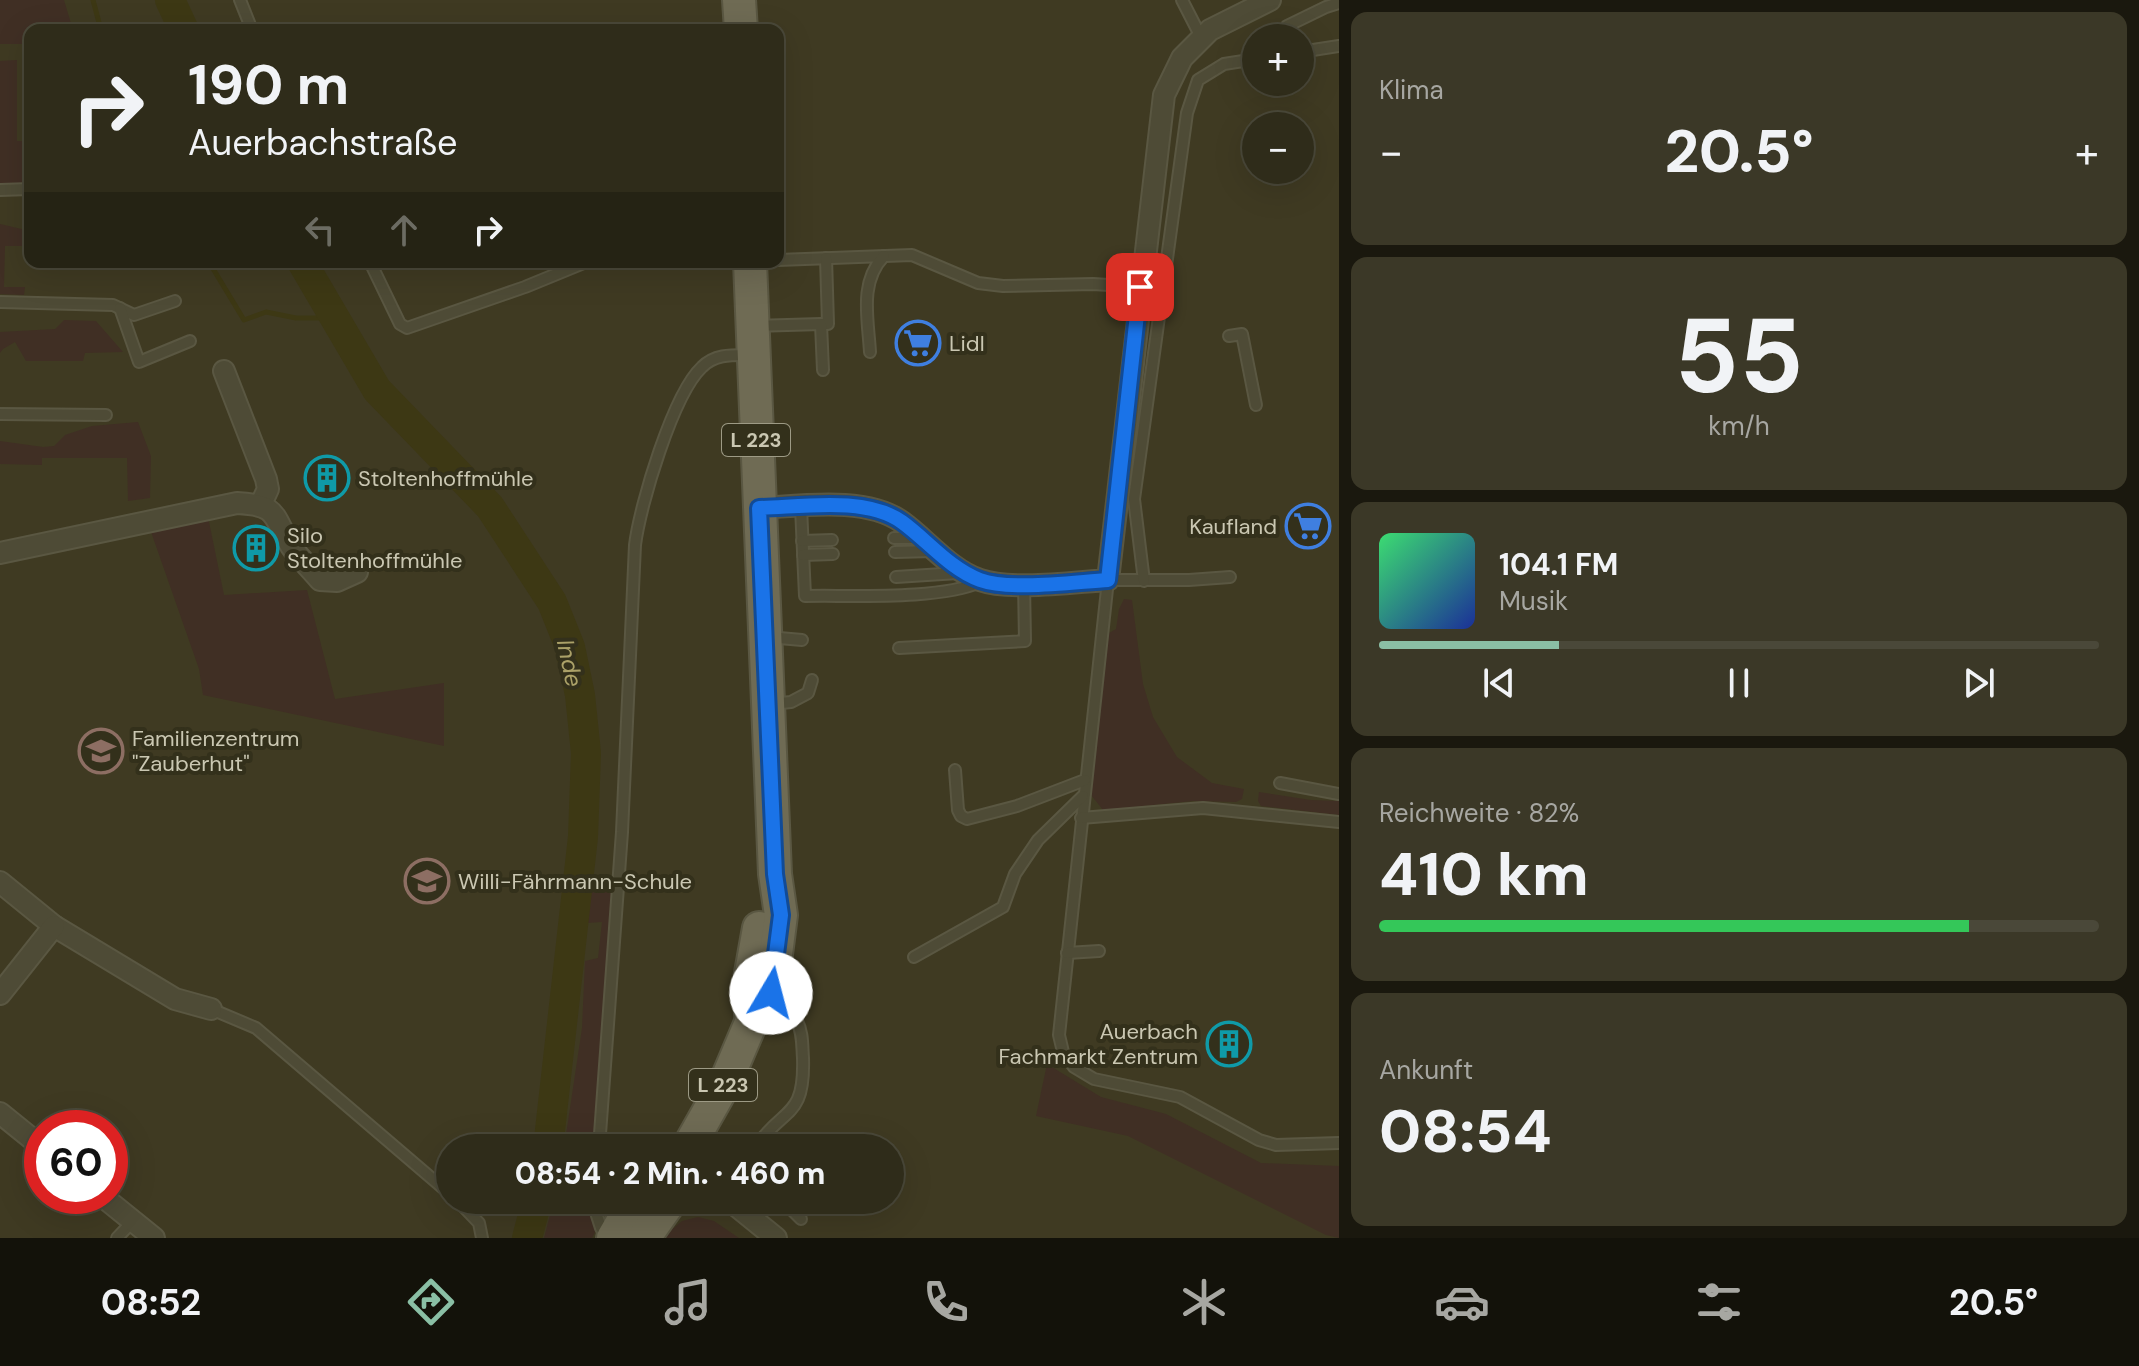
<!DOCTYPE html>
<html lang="de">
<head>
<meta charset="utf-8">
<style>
	:root { --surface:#2f2c1a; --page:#3b3827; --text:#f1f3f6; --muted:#a7a7a2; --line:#4a4839; --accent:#8abfa5 }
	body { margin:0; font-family:"DM Sans",sans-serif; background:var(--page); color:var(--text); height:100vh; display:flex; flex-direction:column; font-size:30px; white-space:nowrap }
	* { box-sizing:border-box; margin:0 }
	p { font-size:26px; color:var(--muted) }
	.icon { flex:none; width:44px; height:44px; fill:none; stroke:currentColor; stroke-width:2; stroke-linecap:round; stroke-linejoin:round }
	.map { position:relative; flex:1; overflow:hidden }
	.sheet { display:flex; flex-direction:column; gap:12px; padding:12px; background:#1a180e; width:800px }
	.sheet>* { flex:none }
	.guide { position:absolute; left:24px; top:24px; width:760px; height:244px; border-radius:16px; box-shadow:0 8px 32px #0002,0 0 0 2px var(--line); background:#2f2c1a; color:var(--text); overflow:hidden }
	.fabs { position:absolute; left:1242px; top:24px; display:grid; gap:16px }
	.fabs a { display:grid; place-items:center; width:72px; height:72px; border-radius:50%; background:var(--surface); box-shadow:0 8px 32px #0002,0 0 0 2px var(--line); font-size:40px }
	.speed { position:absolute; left:24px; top:1110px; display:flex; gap:16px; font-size:40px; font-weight:700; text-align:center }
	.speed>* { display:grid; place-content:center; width:104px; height:104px; border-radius:50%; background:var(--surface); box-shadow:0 8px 32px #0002,0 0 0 2px var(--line); line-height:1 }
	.speed .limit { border:12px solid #d22; background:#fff; color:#111 }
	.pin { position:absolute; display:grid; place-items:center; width:68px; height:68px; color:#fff; margin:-34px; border-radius:16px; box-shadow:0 4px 12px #0006 }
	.me { position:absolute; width:88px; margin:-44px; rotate:8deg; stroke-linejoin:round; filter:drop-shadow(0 0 6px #0008) }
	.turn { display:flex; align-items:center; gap:28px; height:168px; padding:0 32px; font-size:36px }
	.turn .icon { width:104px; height:104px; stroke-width:2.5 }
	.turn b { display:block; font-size:56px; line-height:68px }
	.lanes { display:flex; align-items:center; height:76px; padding:0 32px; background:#0003; justify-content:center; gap:40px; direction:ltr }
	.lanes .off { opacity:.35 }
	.big { font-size:60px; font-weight:800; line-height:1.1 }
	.sheet .widget { flex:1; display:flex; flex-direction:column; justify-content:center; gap:12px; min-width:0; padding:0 28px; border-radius:16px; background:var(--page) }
	.sheet .dial { align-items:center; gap:0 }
	.dial b { font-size:104px; line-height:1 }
	.song { display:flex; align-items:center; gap:24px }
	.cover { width:96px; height:96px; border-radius:12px; background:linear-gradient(135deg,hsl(140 70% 55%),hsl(230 70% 35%)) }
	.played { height:8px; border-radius:4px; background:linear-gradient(90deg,var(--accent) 25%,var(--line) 25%) }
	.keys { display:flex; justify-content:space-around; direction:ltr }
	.heat { display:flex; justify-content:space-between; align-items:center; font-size:44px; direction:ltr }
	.charge { height:12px; border-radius:6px; background:linear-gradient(90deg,#34c759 82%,var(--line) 0) }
	.trip { position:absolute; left:436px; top:1134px; width:468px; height:80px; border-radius:40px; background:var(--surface); box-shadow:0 8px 32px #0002,0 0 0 2px var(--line); font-weight:800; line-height:80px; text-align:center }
	.tab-bar { display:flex; height:128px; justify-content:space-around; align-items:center; background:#13120a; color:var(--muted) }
	.tab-bar .icon { width:56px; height:56px }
	.tab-bar .current { color:var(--accent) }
	.tab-bar b { font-size:36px; color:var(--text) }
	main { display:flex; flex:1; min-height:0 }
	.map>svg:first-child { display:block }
	.green { fill:#402f24 }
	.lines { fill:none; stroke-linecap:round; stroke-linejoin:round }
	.stream { stroke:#3d3814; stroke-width:5 }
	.river { stroke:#3d3814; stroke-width:30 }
	.service-casing { stroke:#5a5742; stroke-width:14 }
	.minor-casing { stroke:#5a5742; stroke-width:24 }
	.primary-casing { stroke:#5a5742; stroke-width:36 }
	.service { stroke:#4e4b36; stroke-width:10 }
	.minor { stroke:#4e4b36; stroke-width:20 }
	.primary { stroke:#6f6b54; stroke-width:32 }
	.route-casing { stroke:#114b97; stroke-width:20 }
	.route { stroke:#1a73e8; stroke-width:14 }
	.labels { text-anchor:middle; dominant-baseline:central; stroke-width:8; stroke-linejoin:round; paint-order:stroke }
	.shield { fill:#33301b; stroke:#9d9a85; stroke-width:2 }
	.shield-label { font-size:20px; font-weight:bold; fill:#cac7b2 }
	.poi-label { font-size:22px; fill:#cac7b2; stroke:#33301b; text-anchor:start }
	.water-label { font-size:24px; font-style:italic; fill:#aba168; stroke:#33301b }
</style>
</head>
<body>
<main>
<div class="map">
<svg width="1339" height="1238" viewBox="0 0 1339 1238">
	<rect width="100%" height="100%" fill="#3f3a22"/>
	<g class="green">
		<path d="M0,0H64L73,30H30V44H0Z"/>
		<path d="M17,60V141H25L24,185L0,186V61Z"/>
		<path d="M0,224L30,231V246H5L4,287H25L24,295L0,294Z"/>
		<path d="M64,320L96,321L123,352L85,353L83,361H26L15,342L3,349L0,353V332L55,329Z"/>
		<path d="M138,422L151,456L150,498L128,501L127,458H42V465L0,464V441L43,447L54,446L65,435L92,426Z"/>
		<path d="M208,517L224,595L307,590L335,699L444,683V746L203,695L199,669L150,529Z"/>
		<path d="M1124,599L1132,600L1143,684L1153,717L1177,757L1212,783L1244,789L1242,799L1236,802L1193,801L1103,810L1091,795L1109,633L1116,629L1119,609Z"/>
		<path d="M1259,792L1311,800L1339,801V815L1261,806L1258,801Z"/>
		<path d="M613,882L595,1148H564L582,1028L585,961L598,958L602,922L587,923L589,894Z"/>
		<path d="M1047,1064L1101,1097L1166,1114L1261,1163L1339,1166V1238L1326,1235L1128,1136L1036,1116Z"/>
		<path d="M554,1200H587L597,1228L592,1238H544Z"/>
		<path d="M698,1217L714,1221L739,1238H662L682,1221Z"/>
	</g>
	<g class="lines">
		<g class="stream">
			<path d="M93,0L101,30"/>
			<path d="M209,262L244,320L266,312L296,318H334"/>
		</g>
		<g class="river">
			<path d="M170,0L184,30"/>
			<path d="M302,262L377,390L490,507L552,602L570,647L580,695L586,753L583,837L548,1148"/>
			<path d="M527,1238L537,1200"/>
		</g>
		<g class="service-casing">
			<g id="service">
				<path d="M240,0L252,30"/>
				<path d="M1182,0L1202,39"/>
				<path d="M1287,38V26L1326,7L1339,3"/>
				<path d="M1300,52L1339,46"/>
				<path d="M0,190L30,189"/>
				<path d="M778,260L912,255L978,283L1003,286L1093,284L1140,287"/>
				<path d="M370,262L400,324L407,328L525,287L586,262"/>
				<path d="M0,302L113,305L134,315L175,301"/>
				<path d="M120,308L139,362L190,341"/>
				<path d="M821,324H828L826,258"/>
				<path d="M755,326L821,324L823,370"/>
				<path d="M1229,336L1242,334L1256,405"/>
				<path d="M870,352C868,318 859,282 884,256"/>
				<path d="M0,414L106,415"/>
				<path d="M801,507L805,596C850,595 941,600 980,582"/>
				<path d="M894,538H920"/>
				<path d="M802,541L832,540"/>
				<path d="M895,552L933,551"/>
				<path d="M803,555L833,554"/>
				<path d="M896,577L958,573"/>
				<path d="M1230,577L1189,580H1108L1059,1035L1063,1052L1074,1067L1094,1079L1180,1097L1259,1140L1276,1145L1339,1143"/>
				<path d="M1144,581L1134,499L1187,113L1198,80L1224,64L1256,59"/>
				<path d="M768,637L802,640"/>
				<path d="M899,648L1025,641L1024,584"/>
				<path d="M771,704L791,702L808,693L812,680"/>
				<path d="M955,770L958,810L961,816L967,819L1017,806L1085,780"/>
				<path d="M1280,783L1339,794"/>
				<path d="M1081,818L1203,808L1339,822"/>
				<path d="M1067,953L1099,951"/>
				<path d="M914,957L1003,907L1015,874L1038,840L1083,796"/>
				<path d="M211,1009L256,1028L450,1194"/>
				<path d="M599,1148L622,832L635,545C640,505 673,394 702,367C715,354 732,355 749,355"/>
				<path d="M755,1148C783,1106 805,1120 803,1058C802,1045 803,1033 797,1021L761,1016"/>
				<path d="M457,1200L479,1223L482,1238"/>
				<path d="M592,1200L601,1228L612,1234"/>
				<path d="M782,1200L801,1219"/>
				<path d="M117,1238L133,1221"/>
			</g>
		</g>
		<g class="minor-casing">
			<g id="minor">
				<path d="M224,371L266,479L268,489L261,504"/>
				<path d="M759,508C801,506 866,496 902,522C927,540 950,570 980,580C1011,591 1074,582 1108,580L1164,95L1182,58L1210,30L1270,0"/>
				<path d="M0,553L237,503C279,505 272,515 291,546C299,558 311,569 320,580L337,581L357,572"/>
				<path d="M0,882L54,926L175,999L211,1009"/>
				<path d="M0,994L54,926"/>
				<path d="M0,1113L42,1147"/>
				<path d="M102,1196L154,1238"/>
				<path d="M729,1200L776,1238"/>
			</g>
		</g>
		<g class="primary-casing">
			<g id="primary">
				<path d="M739,0L741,30"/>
				<path d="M752,1020L748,990L759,928"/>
				<path d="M688,1148L727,1079L752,1020L771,993L781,915L775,874L750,262"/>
				<path d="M613,1238L635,1200"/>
				<path d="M644,1238L671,1200"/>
			</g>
		</g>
		<use href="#service" class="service"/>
		<use href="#minor" class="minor"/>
		<use href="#primary" class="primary"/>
	</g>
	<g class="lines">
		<g class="route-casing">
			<path id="route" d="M771,993L781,915L775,874L759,508C801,507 866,496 902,522C927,540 950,569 980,580C1010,591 1074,582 1108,580L1140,287"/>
		</g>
		<use href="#route" class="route"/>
	</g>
	<defs>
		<g id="supermarket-ring" transform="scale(2.3)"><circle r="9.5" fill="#33301b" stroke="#3f7fe0" stroke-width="1.5"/><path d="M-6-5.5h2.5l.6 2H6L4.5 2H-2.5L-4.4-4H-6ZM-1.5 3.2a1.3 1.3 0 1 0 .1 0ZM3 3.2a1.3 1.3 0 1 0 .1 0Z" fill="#3f7fe0"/></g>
		<g id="building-ring" transform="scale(2.3)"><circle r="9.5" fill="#33301b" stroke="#0f9aa8" stroke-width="1.5"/><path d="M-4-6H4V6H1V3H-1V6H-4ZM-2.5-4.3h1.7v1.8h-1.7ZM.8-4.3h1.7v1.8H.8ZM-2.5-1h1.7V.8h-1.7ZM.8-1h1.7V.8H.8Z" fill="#0f9aa8"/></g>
		<g id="school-ring" transform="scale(2.3)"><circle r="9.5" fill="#33301b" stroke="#8d6e63" stroke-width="1.5"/><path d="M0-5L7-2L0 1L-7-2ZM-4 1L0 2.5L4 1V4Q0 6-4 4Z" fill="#8d6e63"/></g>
	</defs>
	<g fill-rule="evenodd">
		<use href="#supermarket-ring" x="918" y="343"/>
		<use href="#building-ring" x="327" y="478"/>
		<use href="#supermarket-ring" x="1308" y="526"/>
		<use href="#building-ring" x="256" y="548"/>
		<use href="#school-ring" x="101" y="751"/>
		<use href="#school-ring" x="427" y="881"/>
		<use href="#building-ring" x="1229" y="1044"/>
	</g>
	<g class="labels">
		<g class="shield">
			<rect x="722" y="424" width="68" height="32" rx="6"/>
			<rect x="689" y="1069" width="68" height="32" rx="6"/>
		</g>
		<g class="shield-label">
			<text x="756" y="440">L 223</text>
			<text x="723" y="1085">L 223</text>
		</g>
		<g class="poi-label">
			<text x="949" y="343">Lidl</text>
			<text x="358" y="478">Stoltenhoffmühle</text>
			<text x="1277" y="526" text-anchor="end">Kaufland</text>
			<text x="287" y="535">Silo<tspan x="287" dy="25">Stoltenhoffmühle</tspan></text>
			<text x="132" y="738">Familienzentrum<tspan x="132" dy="25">"Zauberhut"</tspan></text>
			<text x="458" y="881">Willi-Fährmann-Schule</text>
			<text x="1198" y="1031" text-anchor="end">Auerbach<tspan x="1198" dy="25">Fachmarkt Zentrum</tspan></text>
		</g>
		<g class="water-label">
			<text transform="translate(570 663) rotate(78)">Inde</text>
		</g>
	</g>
</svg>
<div class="fabs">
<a>+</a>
<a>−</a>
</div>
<div class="speed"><div class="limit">60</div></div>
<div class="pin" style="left:1140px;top:287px;background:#d93025"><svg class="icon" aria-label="arrive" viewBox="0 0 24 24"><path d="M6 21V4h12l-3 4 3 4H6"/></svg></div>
<svg class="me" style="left:771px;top:993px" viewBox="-20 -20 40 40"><circle r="19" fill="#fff"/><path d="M0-13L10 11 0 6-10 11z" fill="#1a73e8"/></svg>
<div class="trip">08:54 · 2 Min. · 460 m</div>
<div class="guide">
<div class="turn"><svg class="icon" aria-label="right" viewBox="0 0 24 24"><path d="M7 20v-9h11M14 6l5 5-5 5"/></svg><div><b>190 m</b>Auerbachstraße</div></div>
<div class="lanes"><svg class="icon off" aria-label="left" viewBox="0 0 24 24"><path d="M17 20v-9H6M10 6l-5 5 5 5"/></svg><svg class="icon off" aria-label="ahead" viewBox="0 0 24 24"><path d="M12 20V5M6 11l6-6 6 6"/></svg><svg class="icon" aria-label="right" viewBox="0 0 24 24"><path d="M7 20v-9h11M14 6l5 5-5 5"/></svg></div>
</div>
</div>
<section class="sheet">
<div class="widget"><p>Klima</p>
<div class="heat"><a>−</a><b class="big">20.5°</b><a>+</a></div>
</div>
<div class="widget dial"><b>55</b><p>km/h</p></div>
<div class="widget">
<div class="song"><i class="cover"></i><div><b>104.1 FM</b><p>Musik</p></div></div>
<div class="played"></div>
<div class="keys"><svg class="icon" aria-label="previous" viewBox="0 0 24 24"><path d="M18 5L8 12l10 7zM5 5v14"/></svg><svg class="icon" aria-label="pause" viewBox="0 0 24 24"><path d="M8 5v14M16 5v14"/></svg><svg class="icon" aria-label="next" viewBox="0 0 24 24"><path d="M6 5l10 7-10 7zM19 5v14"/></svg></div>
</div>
<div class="widget"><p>Reichweite · 82%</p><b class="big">410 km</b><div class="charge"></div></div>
<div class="widget"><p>Ankunft</p><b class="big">08:54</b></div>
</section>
</main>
<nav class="tab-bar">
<b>08:52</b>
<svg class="icon current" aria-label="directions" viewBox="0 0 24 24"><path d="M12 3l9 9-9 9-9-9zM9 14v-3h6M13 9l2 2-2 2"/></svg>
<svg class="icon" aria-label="music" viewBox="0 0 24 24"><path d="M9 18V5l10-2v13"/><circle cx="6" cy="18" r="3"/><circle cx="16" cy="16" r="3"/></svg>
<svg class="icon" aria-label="phone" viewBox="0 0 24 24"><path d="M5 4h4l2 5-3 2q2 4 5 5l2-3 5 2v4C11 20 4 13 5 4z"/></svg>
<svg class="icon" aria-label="climate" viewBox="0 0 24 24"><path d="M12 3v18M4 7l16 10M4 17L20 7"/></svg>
<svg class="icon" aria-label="car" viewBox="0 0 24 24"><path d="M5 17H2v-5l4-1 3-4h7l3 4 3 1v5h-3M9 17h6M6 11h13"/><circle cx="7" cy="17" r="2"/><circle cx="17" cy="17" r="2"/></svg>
<svg class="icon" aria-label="filters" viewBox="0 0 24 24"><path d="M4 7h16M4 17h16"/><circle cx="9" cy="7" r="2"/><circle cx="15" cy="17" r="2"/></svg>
<b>20.5°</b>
</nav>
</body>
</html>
